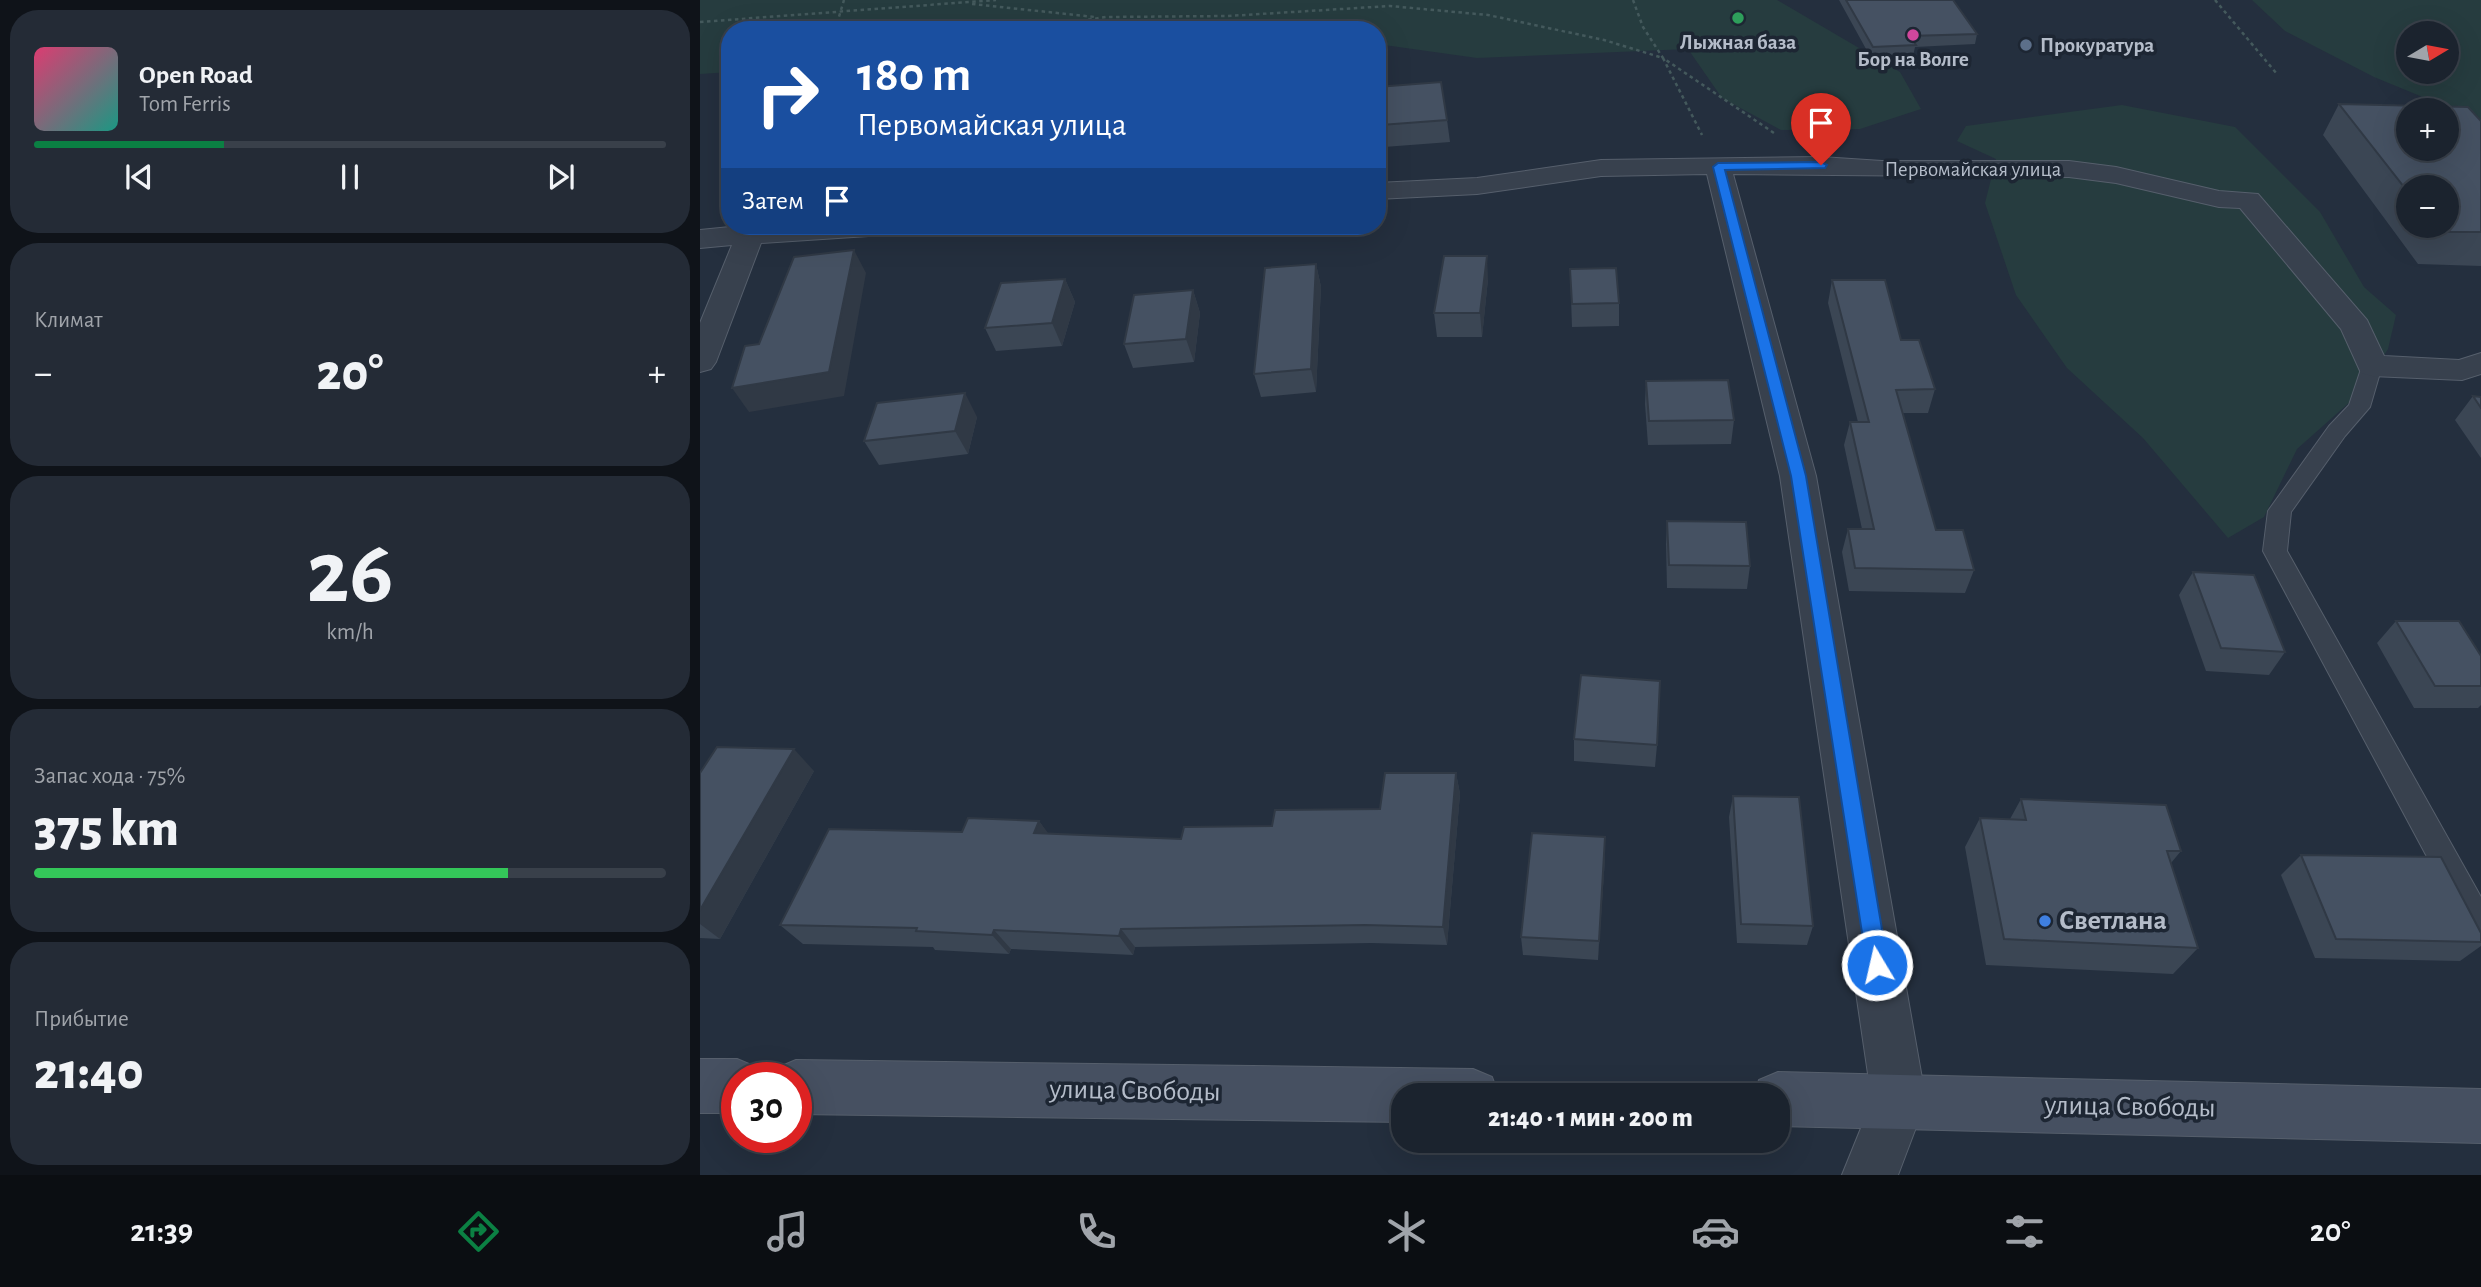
<!DOCTYPE html>
<html lang="ru">
<head>
<meta charset="utf-8">
<style>
	:root { --surface:#1b232e; --page:#242b36; --text:#f1f3f6; --muted:#a0a4aa; --line:#39404a; --accent:#0b8043 }
	body { margin:0; font-family:"Alegreya Sans",sans-serif; background:var(--page); color:var(--text); height:100vh; display:flex; flex-direction:column; font-size:26px; white-space:nowrap }
	* { box-sizing:border-box; margin:0 }
	p { font-size:23px; color:var(--muted) }
	.icon { flex:none; width:38px; height:38px; fill:none; stroke:currentColor; stroke-width:2; stroke-linecap:round; stroke-linejoin:round }
	.map { position:relative; flex:1; overflow:hidden }
	.side { display:flex; flex-direction:column; gap:10px; padding:10px; background:#0f1319; width:700px }
	.side>* { flex:none }
	.guide { position:absolute; left:21px; top:21px; width:665px; height:214px; border-radius:28px; box-shadow:0 7px 28px #0002,0 0 0 2px var(--line); background:#1a4fa0; color:#fff; overflow:hidden }
	.needle { width:46px; rotate:80deg }
	.buttons { position:absolute; left:1696px; top:21px; display:grid; gap:14px }
	.buttons a { display:grid; place-items:center; width:63px; height:63px; border-radius:50%; background:var(--surface); box-shadow:0 7px 28px #0002,0 0 0 2px var(--line); font-size:35px }
	.speed { position:absolute; left:21px; top:1062px; display:flex; gap:14px; font-size:35px; font-weight:700; text-align:center }
	.speed>* { display:grid; place-content:center; width:91px; height:91px; border-radius:50%; background:var(--surface); box-shadow:0 7px 28px #0002,0 0 0 2px var(--line); line-height:1 }
	.speed .limit { border:10px solid #d22; background:#fff; color:#111 }
	.pin { position:absolute; display:grid; place-items:center; width:60px; height:60px; color:#fff; margin:-72px -30px; border-radius:50% 50% 50% 0; rotate:-45deg; box-shadow:0 0 7px #0007 }
	.pin .icon { rotate:45deg }
	.me { position:absolute; width:77px; margin:-38px; rotate:351deg; stroke-linejoin:round; filter:drop-shadow(0 0 5px #0008) }
	.turn { display:flex; align-items:center; gap:24px; height:147px; padding:0 21px; font-size:32px }
	.turn .icon { width:91px; height:91px; stroke-width:2.5 }
	.turn b { display:block; font-size:49px; line-height:60px }
	.then { display:flex; align-items:center; height:66px; padding:0 21px; background:#0003; gap:14px; font-size:26px }
	.big { font-size:52px; font-weight:800; line-height:1.1 }
	.side .widget { flex:1; display:flex; flex-direction:column; justify-content:center; gap:10px; min-width:0; padding:0 24px; border-radius:28px; background:var(--page) }
	.side .dial { align-items:center; gap:0 }
	.dial b { font-size:91px; line-height:1 }
	.song { display:flex; align-items:center; gap:21px }
	.cover { width:84px; height:84px; border-radius:10px; background:linear-gradient(135deg,hsl(340 70% 55%),hsl(170 70% 35%)) }
	.played { height:7px; border-radius:4px; background:linear-gradient(90deg,var(--accent) 30%,var(--line) 30%) }
	.keys { display:flex; justify-content:space-around; direction:ltr }
	.heat { display:flex; justify-content:space-between; align-items:center; font-size:38px; direction:ltr }
	.charge { height:10px; border-radius:5px; background:linear-gradient(90deg,#34c759 75%,var(--line) 0) }
	.trip { position:absolute; left:691px; top:1083px; width:399px; height:70px; border-radius:28px; background:var(--surface); box-shadow:0 7px 28px #0002,0 0 0 2px var(--line); font-weight:800; line-height:70px; text-align:center }
	.tabs { display:flex; height:112px; justify-content:space-around; align-items:center; background:#0b0e12; color:var(--muted) }
	.tabs .icon { width:49px; height:49px }
	.tabs .on { color:var(--accent) }
	.tabs b { font-size:32px; color:var(--text) }
	main { display:flex; flex:1; min-height:0 }
	.map>svg:first-child { display:block }
	.green { fill:#263c3f; fill-rule:evenodd }
	.lines { fill:none; stroke-linecap:round; stroke-linejoin:round }
	.lane-casing { stroke:#565f6c; stroke-width:2 }
	.street-casing { stroke:#565f6c; stroke-width:2 }
	.secondary-casing { stroke:#565f6c; stroke-width:2 }
	.path { stroke:#44595c; stroke-width:2.5; stroke-dasharray:3.5 3.5; stroke-linecap:butt }
	.lane { fill:#38414e; fill-rule:evenodd }
	.street { fill:#38414e; fill-rule:evenodd }
	.secondary { fill:#465061; fill-rule:evenodd }
	.wall { fill:#3b4654; fill-rule:evenodd }
	.shaded-wall { fill:#303945 }
	.building { fill:#455162; stroke:#303945; stroke-width:2; fill-rule:evenodd }
	.route { fill:#1a73e8; stroke:#114b97; stroke-width:2 }
	.leisure-dot { fill:#2e9e5b; stroke:#1d2633; stroke-width:2.5 }
	.hotel-dot { fill:#d1479c; stroke:#1d2633; stroke-width:2.5 }
	.service-dot { fill:#5c6f8a; stroke:#1d2633; stroke-width:2.5 }
	.shop-dot { fill:#3f7fe0; stroke:#1d2633; stroke-width:2.5 }
	.labels { text-anchor:middle; dominant-baseline:central; stroke-width:7; stroke-linejoin:round; paint-order:stroke }
	.far-poi-label { font-size:21px; font-weight:bold; fill:#b4bcc9; stroke:#1d2633 }
	.far-street-label { font-size:21px; fill:#b4bcc9; stroke:#1d2633 }
	.near-poi-label { font-size:28px; font-weight:bold; fill:#b4bcc9; stroke:#1d2633; text-anchor:start }
	.near-street-label { font-size:28px; fill:#b4bcc9; stroke:#1d2633 }
</style>
</head>
<body>
<main>
<section class="side">
<div class="widget">
<div class="song"><i class="cover"></i><div><b>Open Road</b><p>Tom Ferris</p></div></div>
<div class="played"></div>
<div class="keys"><svg class="icon" aria-label="previous" viewBox="0 0 24 24"><path d="M18 5L8 12l10 7zM5 5v14"/></svg><svg class="icon" aria-label="pause" viewBox="0 0 24 24"><path d="M8 5v14M16 5v14"/></svg><svg class="icon" aria-label="next" viewBox="0 0 24 24"><path d="M6 5l10 7-10 7zM19 5v14"/></svg></div>
</div>
<div class="widget"><p>Климат</p>
<div class="heat"><a>−</a><b class="big">20°</b><a>+</a></div>
</div>
<div class="widget dial"><b>26</b><p>km/h</p></div>
<div class="widget"><p>Запас хода · 75%</p><b class="big">375 km</b><div class="charge"></div></div>
<div class="widget"><p>Прибытие</p><b class="big">21:40</b></div>
</section>
<div class="map">
<svg width="1781" height="1175" viewBox="0 0 1781 1175">
	<rect width="100%" height="100%" fill="#242f3e"/>
	<g class="green">
		<path d="M0,0H1077L1200,72L1221,109L1160,129L1081,130L1022,98L988,49L777,58L677,44V30H30V72L0,74Z"/>
		<path d="M1552,0H1781V121L1674,77L1585,31ZM1708,33H1746V72H1708Z"/>
		<path d="M1422,105L1535,127L1620,212L1664,287L1696,315L1688,349L1660,393L1597,449L1564,517L1528,538L1443,438L1367,368L1316,295L1285,203L1296,159L1257,141L1266,126Z"/>
	</g>
	<g class="lines">
		<g class="lane-casing">
			<path id="lane" d="M1672,360L1679,361L1682,366L1670,407L1645,436L1591,512L1587,551L1781,897V942L1770,937L1563,551L1568,511L1629,426L1649,405L1662,366L1665,361Z"/>
		</g>
		<g class="street-casing">
			<g id="street">
				<path d="M1121,157L1182,161H1369L1416,167L1519,191L1558,194L1667,320L1684,356L1759,360L1781,353V374L1762,380L1672,376L1661,373L1641,329L1540,208L1519,207L1416,183L1369,177L1033,174L1116,476L1226,1101L1198,1175H1142L1172,1101L1080,476L1007,174L901,176L777,194L677,199V183L777,178L901,160Z"/>
				<path d="M40,226H213L209,232L199,234L61,243L16,362L11,369L0,372V323L32,245L0,248V230Z"/>
			</g>
		</g>
		<g class="secondary-casing">
			<g id="secondary">
				<path d="M0,1059H37L56,1067L60,1078H37V1113H0Z"/>
				<path d="M96,1060L773,1069L792,1077L799,1096H704V1122L96,1114V1078H73L77,1068Z"/>
				<path d="M1078,1072L1781,1089V1143L1078,1126V1096H1053L1059,1080Z"/>
			</g>
		</g>
		<g class="path">
			<path d="M933,0L943,27L963,58L1074,133"/>
			<path d="M1515,0L1577,74"/>
			<path d="M272,4L395,17"/>
			<path d="M0,22L296,0"/>
			<path d="M135,30L144,0"/>
			<path d="M319,30L406,17L528,16L690,6L788,15L904,40L963,58L1002,135"/>
		</g>
		<use href="#lane" class="lane"/>
		<use href="#street" class="street"/>
		<use href="#secondary" class="secondary"/>
	</g>
	<g class="wall">
		<path d="M1139,0H1253L1277,34L1275,44L1215,47L1213,56L1171,58Z"/>
		<path d="M1639,104L1781,121V266L1718,264L1623,135ZM1708,187L1746,226H1708Z"/>
		<path d="M747,120L750,142L684,147L681,125Z"/>
		<path d="M616,264L621,287L616,392L561,397L554,374Z"/>
		<path d="M870,269L919,303V326L872,327Z"/>
		<path d="M365,279L375,302L362,346L296,351L285,328Z"/>
		<path d="M788,279L782,337H737L734,313Z"/>
		<path d="M1132,280L1201,340L1235,389L1228,413H1203L1236,530L1274,570L1265,593L1149,591L1142,552L1148,529H1162L1144,445L1150,422H1158L1128,303Z"/>
		<path d="M493,290L500,313L494,362L433,368L424,344Z"/>
		<path d="M946,381L1034,420L1031,444L948,445L945,404Z"/>
		<path d="M1773,396L1781,397V458L1755,420Z"/>
		<path d="M277,417L268,454L179,465L164,441Z"/>
		<path d="M967,521L1050,566L1047,589L967,588L966,544Z"/>
		<path d="M1493,572L1585,652L1569,675L1506,671L1479,595Z"/>
		<path d="M1696,621L1781,656V705L1778,708H1714L1677,643Z"/>
		<path d="M874,739L957,745L955,767L874,761Z"/>
		<path d="M114,771L20,939L0,938V773Z"/>
		<path d="M756,773L760,794L747,945L671,943L435,947L433,955L311,949L309,954L235,950L233,947L103,944L80,925L262,832L339,821L348,834L481,839L572,826L680,809Z"/>
		<path d="M1033,796L1113,926L1107,945L1037,943L1029,817Z"/>
		<path d="M1321,799L1481,851L1471,863L1498,948L1473,974L1286,965L1265,847L1280,818L1310,819Z"/>
		<path d="M1601,855L1781,933V946L1760,961L1615,958L1581,875Z"/>
		<path d="M905,858L898,960L823,955L821,937Z"/>
	</g>
	<g class="shaded-wall">
		<path d="M154,250L166,273L144,396L49,412L32,388Z"/>
		<path d="M787,256L788,279L782,337L780,313Z"/>
		<path d="M616,264L621,287L616,392L611,369Z"/>
		<path d="M365,279L375,302L362,346L352,323Z"/>
		<path d="M493,290L500,313L494,362L486,339Z"/>
		<path d="M265,393L277,417L268,454L255,431Z"/>
		<path d="M94,749L114,771L20,939L0,924V910Z"/>
		<path d="M756,773L760,794L747,945L743,927Z"/>
		<path d="M339,821L354,841L334,833Z"/>
		<path d="M905,837V858L898,960L899,941Z"/>
		<path d="M421,929L435,947L433,955L419,936Z"/>
		<path d="M294,930L311,949L309,954L292,935Z"/>
	</g>
	<g class="building">
		<path d="M1146,0H1253L1277,34L1210,36L1216,45L1173,47Z"/>
		<path d="M741,82L747,120L681,125L677,87Z"/>
		<path d="M1639,104L1768,107L1781,121V232H1739L1734,226H1746V187H1708V192ZM1708,110H1746V149H1708Z"/>
		<path d="M154,250L129,372L32,388L45,346L59,344L94,257Z"/>
		<path d="M744,256H787L780,313H734Z"/>
		<path d="M616,264L611,369L554,374L565,268Z"/>
		<path d="M916,268L919,303L872,304L870,269Z"/>
		<path d="M365,279L352,323L285,328L301,283Z"/>
		<path d="M1132,280H1185L1201,340H1219L1235,389L1196,390L1236,530H1263L1274,570L1155,568L1148,529H1174L1150,422H1169Z"/>
		<path d="M493,290L486,339L424,344L434,295Z"/>
		<path d="M1028,380L1034,420L949,421L946,381Z"/>
		<path d="M265,393L255,431L164,441L177,403Z"/>
		<path d="M1773,396L1781,397V408Z"/>
		<path d="M967,521L1046,522L1050,566L969,565Z"/>
		<path d="M1493,572L1554,575L1585,652L1521,648Z"/>
		<path d="M1696,621H1759L1781,656V686H1735Z"/>
		<path d="M881,675L960,681L957,745L874,739Z"/>
		<path d="M17,747L94,749L0,910V773Z"/>
		<path d="M685,773H756L743,927L665,925L421,929L419,936L294,930L292,935L216,931L217,928L80,925L129,829L262,832L268,818L339,821L334,833L481,839L484,827L572,826L575,810L680,809Z"/>
		<path d="M1033,796L1099,797L1113,926L1041,924Z"/>
		<path d="M1321,799L1466,805L1481,851H1467L1498,948L1304,939L1280,818L1326,820Z"/>
		<path d="M832,833L905,837L899,941L821,937Z"/>
		<path d="M1601,855L1741,857L1781,933V942L1636,939Z"/>
	</g>
	<path class="route" d="M1121,162L1127,165L1125,168L1025,170L1106,476L1188,965L1185,972L1177,975L1170,972L1167,965L1091,476L1013,167L1018,163Z"/>
	<circle class="leisure-dot" cx="1038" cy="18" r="7"/>
	<circle class="hotel-dot" cx="1213" cy="35" r="7"/>
	<circle class="service-dot" cx="1326" cy="45" r="7"/>
	<circle class="shop-dot" cx="1345" cy="921" r="7"/>
	<g class="labels">
		<g class="far-poi-label">
			<text x="1038" y="42">Лыжная база</text>
			<text x="1340" y="45" text-anchor="start">Прокуратура</text>
			<text x="1213" y="59">Бор на Волге</text>
		</g>
		<g class="far-street-label">
			<text x="1273" y="169">Первомайская улица</text>
		</g>
		<g class="near-poi-label">
			<text x="1359" y="921">Светлана</text>
		</g>
		<g class="near-street-label">
			<text transform="translate(435 1091) rotate(1)">улица Свободы</text>
			<text transform="translate(1430 1107) rotate(1)">улица Свободы</text>
		</g>
	</g>
</svg>
<div class="buttons">
<a><svg class="needle" viewBox="-14 -14 28 28"><path d="M0-13l5 13h-10z" fill="#e53935"/><path d="M0 13l5-13h-10z" fill="#a0a4aa"/></svg></a>
<a>+</a>
<a>−</a>
</div>
<div class="speed"><div class="limit">30</div></div>
<div class="pin" style="left:1121px;top:165px;background:#d93025"><svg class="icon" aria-label="arrive" viewBox="0 0 24 24"><path d="M6 21V4h12l-3 4 3 4H6"/></svg></div>
<svg class="me" style="left:1177px;top:965px" viewBox="-20 -20 40 40"><circle r="17" fill="#1a73e8" stroke="#fff" stroke-width="3"/><path d="M0-11L8 9 0 5-8 9z" fill="#fff"/></svg>
<div class="trip">21:40 · 1 мин · 200 m</div>
<div class="guide">
<div class="turn"><svg class="icon" aria-label="right" viewBox="0 0 24 24"><path d="M7 20v-9h11M14 6l5 5-5 5"/></svg><div><b>180 m</b>Первомайская улица</div></div>
<div class="then">Затем<svg class="icon" aria-label="arrive" viewBox="0 0 24 24"><path d="M6 21V4h12l-3 4 3 4H6"/></svg></div>
</div>
</div>
</main>
<nav class="tabs">
<b>21:39</b>
<svg class="icon on" aria-label="directions" viewBox="0 0 24 24"><path d="M12 3l9 9-9 9-9-9zM9 14v-3h6M13 9l2 2-2 2"/></svg>
<svg class="icon" aria-label="music" viewBox="0 0 24 24"><path d="M9 18V5l10-2v13"/><circle cx="6" cy="18" r="3"/><circle cx="16" cy="16" r="3"/></svg>
<svg class="icon" aria-label="phone" viewBox="0 0 24 24"><path d="M5 4h4l2 5-3 2q2 4 5 5l2-3 5 2v4C11 20 4 13 5 4z"/></svg>
<svg class="icon" aria-label="climate" viewBox="0 0 24 24"><path d="M12 3v18M4 7l16 10M4 17L20 7"/></svg>
<svg class="icon" aria-label="car" viewBox="0 0 24 24"><path d="M5 17H2v-5l4-1 3-4h7l3 4 3 1v5h-3M9 17h6M6 11h13"/><circle cx="7" cy="17" r="2"/><circle cx="17" cy="17" r="2"/></svg>
<svg class="icon" aria-label="filters" viewBox="0 0 24 24"><path d="M4 7h16M4 17h16"/><circle cx="9" cy="7" r="2"/><circle cx="15" cy="17" r="2"/></svg>
<b>20°</b>
</nav>
</body>
</html>
